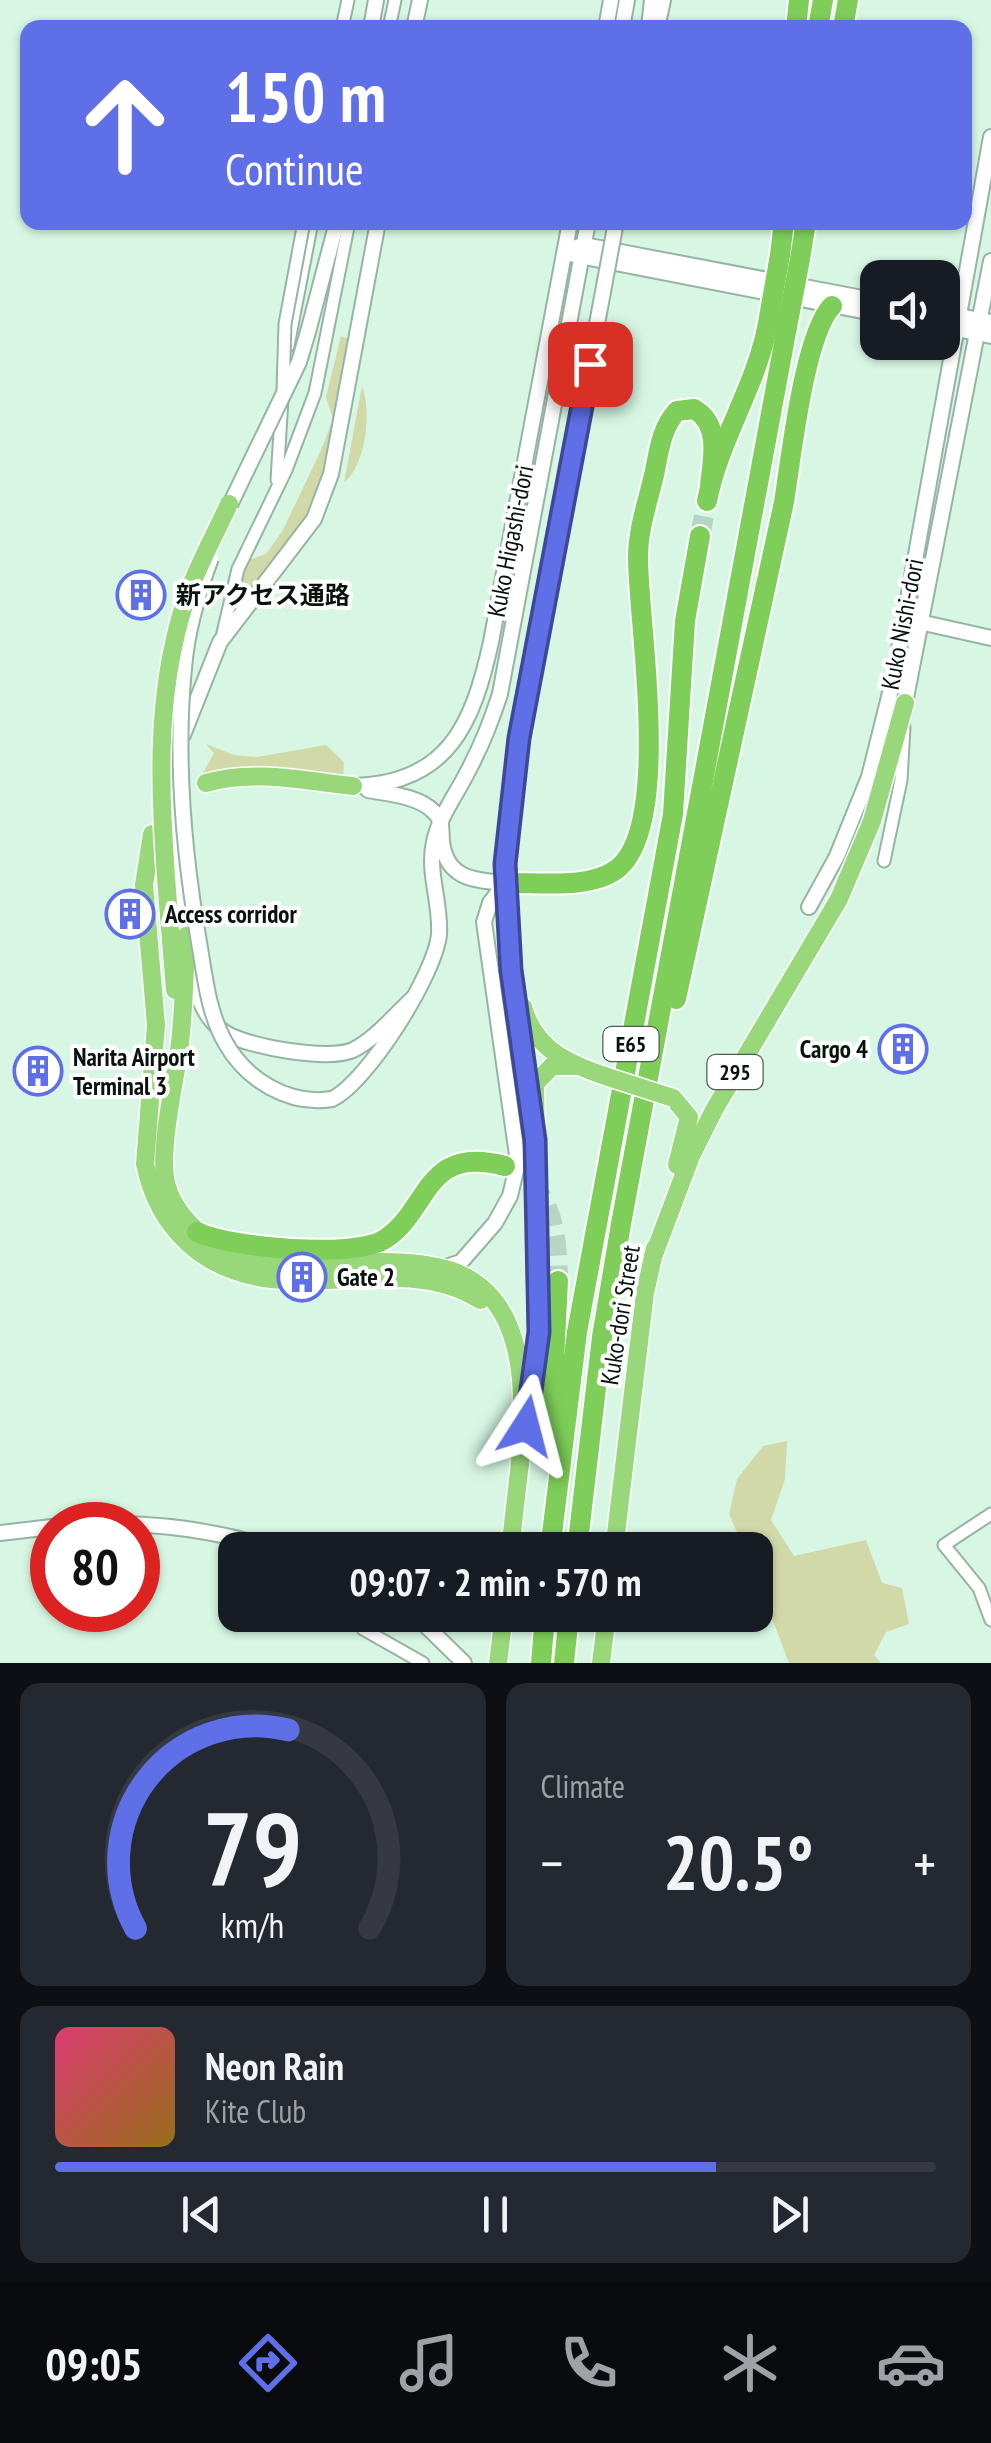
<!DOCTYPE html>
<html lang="en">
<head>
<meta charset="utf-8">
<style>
	:root { --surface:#171b24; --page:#242831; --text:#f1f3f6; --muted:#9ea1a6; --line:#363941; --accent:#5f6fe7 }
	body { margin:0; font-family:"PT Sans Narrow","Noto Sans JP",sans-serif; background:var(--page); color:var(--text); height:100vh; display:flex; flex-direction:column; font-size:38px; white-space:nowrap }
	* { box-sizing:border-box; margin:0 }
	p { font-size:32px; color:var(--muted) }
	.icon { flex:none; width:55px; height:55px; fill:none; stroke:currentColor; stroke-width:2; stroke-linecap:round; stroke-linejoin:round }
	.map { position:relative; height:1663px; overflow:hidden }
	.panel { display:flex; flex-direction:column; gap:20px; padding:20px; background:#0d0f14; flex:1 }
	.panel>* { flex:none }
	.banner { position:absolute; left:20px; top:20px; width:952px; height:210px; border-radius:20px; box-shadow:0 2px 8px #0004; background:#5f6fe7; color:#fff; overflow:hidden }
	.controls { position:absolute; left:860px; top:260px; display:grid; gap:20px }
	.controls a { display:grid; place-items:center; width:100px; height:100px; border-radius:20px; background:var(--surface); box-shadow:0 2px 8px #0004; font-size:50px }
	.speed { position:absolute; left:30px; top:1502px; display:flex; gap:20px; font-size:50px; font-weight:700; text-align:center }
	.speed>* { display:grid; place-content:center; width:130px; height:130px; border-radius:50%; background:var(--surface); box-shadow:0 2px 8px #0004; line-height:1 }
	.speed .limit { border:15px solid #d22; background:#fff; color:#111 }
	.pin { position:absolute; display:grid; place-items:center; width:85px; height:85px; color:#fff; margin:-42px; border-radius:20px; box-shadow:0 5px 15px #0006 }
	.me { position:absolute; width:110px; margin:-55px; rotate:9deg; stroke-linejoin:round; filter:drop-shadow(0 0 8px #0008) }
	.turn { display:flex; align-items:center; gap:35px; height:210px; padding:0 40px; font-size:45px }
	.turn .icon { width:130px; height:130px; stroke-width:2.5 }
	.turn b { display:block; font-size:70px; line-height:85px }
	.big { font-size:75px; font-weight:600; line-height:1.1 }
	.panel .widget { flex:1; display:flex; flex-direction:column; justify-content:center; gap:15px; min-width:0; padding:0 35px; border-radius:20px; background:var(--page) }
	.panel .dial { align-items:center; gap:0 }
	.dial svg { height:260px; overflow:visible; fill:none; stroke:var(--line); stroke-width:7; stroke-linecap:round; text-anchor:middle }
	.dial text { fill:var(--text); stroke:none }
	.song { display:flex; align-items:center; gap:30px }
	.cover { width:120px; height:120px; border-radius:15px; background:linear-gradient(135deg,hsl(340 70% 55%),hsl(40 70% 35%)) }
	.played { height:10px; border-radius:5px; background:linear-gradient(90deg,var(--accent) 75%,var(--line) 75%) }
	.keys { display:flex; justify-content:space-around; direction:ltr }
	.heat { display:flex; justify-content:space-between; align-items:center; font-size:55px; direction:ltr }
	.panel .tiles { flex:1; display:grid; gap:20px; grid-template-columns:1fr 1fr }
	.widget:last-child { grid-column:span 2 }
	.trip { position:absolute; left:218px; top:1532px; width:555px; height:100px; border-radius:20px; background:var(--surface); box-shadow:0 2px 8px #0004; font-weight:600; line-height:100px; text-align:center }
	.dock { display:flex; height:160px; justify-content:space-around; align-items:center; background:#090b0e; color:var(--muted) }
	.dock .icon { width:70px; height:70px }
	.dock .current { color:var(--accent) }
	.dock b { font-size:45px; color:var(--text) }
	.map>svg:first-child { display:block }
	.green { fill:#d2d9a8 }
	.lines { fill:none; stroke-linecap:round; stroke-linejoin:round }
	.motorway-tunnel { stroke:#b8d5c4; stroke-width:20; stroke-dasharray:20 10; stroke-linecap:butt }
	.minor-casing { stroke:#96b4a3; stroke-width:15 }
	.tertiary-casing { stroke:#96b4a3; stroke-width:18 }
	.trunk-casing { stroke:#fff; stroke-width:21 }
	.motorway-casing { stroke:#fff; stroke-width:24 }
	.minor { stroke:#fff; stroke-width:11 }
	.tertiary { stroke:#fff; stroke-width:14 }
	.trunk { stroke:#98d87a; stroke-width:18 }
	.motorway { stroke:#7ece59; stroke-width:20 }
	.minor-bridge-casing { stroke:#96b4a3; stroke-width:15; stroke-linecap:butt }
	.tertiary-bridge-casing { stroke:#96b4a3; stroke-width:18; stroke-linecap:butt }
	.trunk-bridge-casing { stroke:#fff; stroke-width:21; stroke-linecap:butt }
	.motorway-bridge-casing { stroke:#fff; stroke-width:24; stroke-linecap:butt }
	.minor-bridge { stroke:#fff; stroke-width:11 }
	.tertiary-bridge { stroke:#fff; stroke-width:14 }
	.trunk-bridge { stroke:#98d87a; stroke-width:18 }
	.motorway-bridge { stroke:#7ece59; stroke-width:20 }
	.route-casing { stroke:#3e4896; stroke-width:25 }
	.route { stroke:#5f6fe7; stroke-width:18 }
	.labels { text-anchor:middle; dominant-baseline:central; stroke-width:8; stroke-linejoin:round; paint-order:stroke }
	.shield { fill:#fff; stroke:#525a56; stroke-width:2.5 }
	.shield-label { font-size:22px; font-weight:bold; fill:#08130d }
	.street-label { font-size:25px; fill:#08130d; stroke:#fff }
	.poi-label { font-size:25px; font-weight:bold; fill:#08130d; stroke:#fff; text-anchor:start }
</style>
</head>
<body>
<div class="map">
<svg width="991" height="1663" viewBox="0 0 991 1663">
	<rect width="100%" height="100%" fill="#d7f7e4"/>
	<g class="green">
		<path d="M341,336L352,340L320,499L299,533L239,600L245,568L249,560L266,554L283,530L321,450L333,419L326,397Z"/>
		<path d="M362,386C372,412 366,464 344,483Z"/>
		<path d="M206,744L234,755L257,757L326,745L344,762L343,777L262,767L203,773L214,753Z"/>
		<path d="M787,1441L785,1479L771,1520L794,1556L866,1540L882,1583L902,1588L909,1624L886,1632L874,1655L881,1663H789L755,1574V1550H745L729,1514L737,1479L763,1446Z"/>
	</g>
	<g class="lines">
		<g class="motorway-tunnel">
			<path d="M700,536L707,501"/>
			<path d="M505,1166C554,1187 557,1234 558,1281"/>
		</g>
		<g class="minor-casing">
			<g id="minor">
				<path d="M342,28L348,0"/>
				<path d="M389,28L395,0"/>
				<path d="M288,346L312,222"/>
				<path d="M277,480L282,399"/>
				<path d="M223,633L238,569L286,470L315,393L349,222"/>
				<path d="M884,861L901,780L904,727"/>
				<path d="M991,1514L944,1545L979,1588L991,1620"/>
				<path d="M358,1615L363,1629L423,1663"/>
			</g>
		</g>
		<g class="tertiary-casing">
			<g id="tertiary">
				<path d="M649,27L652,0"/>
				<path d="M371,28L376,0"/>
				<path d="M414,28L420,0"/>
				<path d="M606,28L611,0"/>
				<path d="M622,28L627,0"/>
				<path d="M657,28L663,0"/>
				<path d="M576,247L584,245L878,301"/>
				<path d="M574,255L878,314"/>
				<path d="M942,313L991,322"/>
				<path d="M942,326L991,336"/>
				<path d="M308,332L337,222"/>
				<path d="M915,621L991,638"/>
				<path d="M905,703L991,261"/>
				<path d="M183,735L220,642L314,519L331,474L378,222"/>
				<path d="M177,756C161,814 178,884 187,943"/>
				<path d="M353,786C448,784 473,724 491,642L570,222"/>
				<path d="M368,790C389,794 419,796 434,812C443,820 441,829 442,841C446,879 474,880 505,883"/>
				<path d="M809,907L837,856L869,777L894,677L991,137"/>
				<path d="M191,964C195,989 201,1016 224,1032C246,1047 329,1061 353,1050C375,1039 394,1016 412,999"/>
				<path d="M332,1099C367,1083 436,973 439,934C441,903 427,872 434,842C439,817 456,795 467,773C481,747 491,722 500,694L588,222"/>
				<path d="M443,1268L461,1262L495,1223L510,1196L518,1162L484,922L490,903L505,883L512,781L550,576"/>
				<path d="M83,1525C148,1521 216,1530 278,1550"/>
				<path d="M0,1533L52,1527"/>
				<path d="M415,1615L464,1663"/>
			</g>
		</g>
		<g class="trunk-casing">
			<g id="trunk">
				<path d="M206,783C253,769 305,781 353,786"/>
				<path d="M152,834L144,885L156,1025L145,1164C152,1197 165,1222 189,1244C274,1320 395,1245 480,1300"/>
				<path d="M505,883L511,970L529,1095"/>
				<path d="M167,891L175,990"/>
				<path d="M186,936C185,972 184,1007 180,1043C176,1078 157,1155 167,1186C172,1205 187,1223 202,1235C235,1263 267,1263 309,1264C352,1264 403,1257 445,1269C530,1292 525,1396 520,1464"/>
				<path d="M523,1007C535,1050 569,1064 608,1077"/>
				<path d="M673,1098L689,1117L677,1165"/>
				<path d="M653,1257L691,1156L714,1110L839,899L872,821L905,703"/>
				<path d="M531,1393L539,1332L535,1084L552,1066H575"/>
				<path d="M510,1550L521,1454"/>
				<path d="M614,1550L645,1293L655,1248"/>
				<path d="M498,1663L504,1615"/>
				<path d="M601,1663L607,1615"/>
			</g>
		</g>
		<g class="motorway-casing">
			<g id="motorway">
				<path d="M796,28L799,0"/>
				<path d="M818,28L823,0"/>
				<path d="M843,28L848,0"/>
				<path d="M780,255L784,222"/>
				<path d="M800,259L806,222"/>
				<path d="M707,501C719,439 757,385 768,323"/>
				<path d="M505,883C538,882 589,890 617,869C673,826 638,622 638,557C638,529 648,501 654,475C659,452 661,428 677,411L694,409C721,424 713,459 710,485"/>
				<path d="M676,999L784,502C791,459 804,335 832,306"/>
				<path d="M197,1232C230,1248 355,1259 385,1239C430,1210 424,1144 505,1166"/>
				<path d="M550,1438L558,1281"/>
				<path d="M550,1550L577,1332L673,814L685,621L700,536"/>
				<path d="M577,1550L602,1337L621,1224L787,327"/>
				<path d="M541,1663L545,1615"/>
				<path d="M564,1663L569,1615"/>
			</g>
		</g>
		<use href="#minor" class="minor"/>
		<use href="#tertiary" class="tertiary"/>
		<use href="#trunk" class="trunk"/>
		<use href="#motorway" class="motorway"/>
		<g class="minor-bridge-casing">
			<path id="minor-bridge" d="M283,390L285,324L304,222"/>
		</g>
		<g class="tertiary-bridge-casing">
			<g id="tertiary-bridge">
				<path d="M226,513L299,362L308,332"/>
				<path d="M211,558C198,593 187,630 184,668C175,760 184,857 200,948C205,979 209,1014 225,1042C246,1080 289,1106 332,1099"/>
				<path d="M550,576L616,222"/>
			</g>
		</g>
		<g class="trunk-bridge-casing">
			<g id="trunk-bridge">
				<path d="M167,891C160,793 154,698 185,602C196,568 214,537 229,504"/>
				<path d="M608,1077L673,1098"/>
			</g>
		</g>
		<g class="motorway-bridge-casing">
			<g id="motorway-bridge">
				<path d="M768,323L780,255"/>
				<path d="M787,327L800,259"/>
			</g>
		</g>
		<use href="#minor-bridge" class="minor-bridge"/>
		<use href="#tertiary-bridge" class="tertiary-bridge"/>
		<use href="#trunk-bridge" class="trunk-bridge"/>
		<use href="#motorway-bridge" class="motorway-bridge"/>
	</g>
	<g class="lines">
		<g class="route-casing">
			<path id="route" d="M526,1426L539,1332L535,1140L511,970L505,864L519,738L590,364"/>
		</g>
		<use href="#route" class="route"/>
	</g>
	<defs>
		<g id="building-ring" transform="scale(2.5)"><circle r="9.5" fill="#fff" stroke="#5f6fe7" stroke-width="1.5"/><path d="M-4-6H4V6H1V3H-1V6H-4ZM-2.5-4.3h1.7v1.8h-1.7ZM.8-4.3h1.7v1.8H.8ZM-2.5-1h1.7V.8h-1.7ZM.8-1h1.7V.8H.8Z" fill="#5f6fe7"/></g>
	</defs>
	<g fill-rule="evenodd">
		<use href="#building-ring" x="141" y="595"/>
		<use href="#building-ring" x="130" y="914"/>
		<use href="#building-ring" x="903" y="1049"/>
		<use href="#building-ring" x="38" y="1071"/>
		<use href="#building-ring" x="302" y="1277"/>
	</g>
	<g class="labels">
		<g class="shield">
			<rect x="603.5" y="1027" width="55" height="34" rx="8"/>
			<rect x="707.5" y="1055" width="55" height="34" rx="8"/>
		</g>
		<g class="shield-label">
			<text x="631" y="1044">E65</text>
			<text x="735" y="1072">295</text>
		</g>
		<g class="street-label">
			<text transform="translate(510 541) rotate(-79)">Kuko Higashi-dori</text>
			<text transform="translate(902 624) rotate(-79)">Kuko Nishi-dori</text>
			<text transform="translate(620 1315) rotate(-81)">Kuko-dori Street</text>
		</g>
		<g class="poi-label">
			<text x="176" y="595">新アクセス通路</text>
			<text x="165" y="914">Access corridor</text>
			<text x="868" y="1049" text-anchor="end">Cargo 4</text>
			<text x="73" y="1057">Narita Airport<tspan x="73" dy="29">Terminal 3</tspan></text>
			<text x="337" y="1277">Gate 2</text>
		</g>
	</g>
</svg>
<div class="controls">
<a><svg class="icon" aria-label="sound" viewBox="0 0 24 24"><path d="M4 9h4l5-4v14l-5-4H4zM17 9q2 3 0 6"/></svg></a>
</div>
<div class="speed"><div class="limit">80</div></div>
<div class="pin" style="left:590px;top:364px;background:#d93025"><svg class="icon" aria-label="arrive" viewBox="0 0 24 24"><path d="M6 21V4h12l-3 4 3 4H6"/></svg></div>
<svg class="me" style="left:526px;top:1426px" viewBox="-20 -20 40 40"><path d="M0-17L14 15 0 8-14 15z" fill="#5f6fe7" stroke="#fff" stroke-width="4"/></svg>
<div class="trip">09:07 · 2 min · 570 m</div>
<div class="banner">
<div class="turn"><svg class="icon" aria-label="ahead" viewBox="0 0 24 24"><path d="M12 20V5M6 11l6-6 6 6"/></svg><div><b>150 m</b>Continue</div></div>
</div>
</div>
<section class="panel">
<div class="tiles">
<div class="widget dial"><svg viewBox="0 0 100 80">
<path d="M14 69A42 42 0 1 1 86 69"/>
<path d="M14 69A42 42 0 0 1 61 8" stroke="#5f6fe7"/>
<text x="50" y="56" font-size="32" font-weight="700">79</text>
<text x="50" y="72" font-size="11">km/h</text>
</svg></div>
<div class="widget"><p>Climate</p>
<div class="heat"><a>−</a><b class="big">20.5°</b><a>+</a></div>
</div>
<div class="widget">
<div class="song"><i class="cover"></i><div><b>Neon Rain</b><p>Kite Club</p></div></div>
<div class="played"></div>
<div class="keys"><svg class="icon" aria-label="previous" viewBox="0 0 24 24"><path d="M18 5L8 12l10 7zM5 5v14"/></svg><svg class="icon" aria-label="pause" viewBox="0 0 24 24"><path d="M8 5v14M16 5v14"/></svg><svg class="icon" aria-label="next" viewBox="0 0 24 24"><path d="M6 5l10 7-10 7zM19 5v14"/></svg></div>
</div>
</div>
</section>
<nav class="dock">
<b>09:05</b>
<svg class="icon current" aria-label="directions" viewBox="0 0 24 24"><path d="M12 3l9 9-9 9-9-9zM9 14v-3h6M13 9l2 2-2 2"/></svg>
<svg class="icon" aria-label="music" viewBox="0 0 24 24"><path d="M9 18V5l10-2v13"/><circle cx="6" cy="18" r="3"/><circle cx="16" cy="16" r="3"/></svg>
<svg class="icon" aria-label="phone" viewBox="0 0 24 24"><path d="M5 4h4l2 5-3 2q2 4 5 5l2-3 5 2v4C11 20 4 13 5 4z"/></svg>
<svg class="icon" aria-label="climate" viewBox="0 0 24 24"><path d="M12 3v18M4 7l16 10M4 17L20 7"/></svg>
<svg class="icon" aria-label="car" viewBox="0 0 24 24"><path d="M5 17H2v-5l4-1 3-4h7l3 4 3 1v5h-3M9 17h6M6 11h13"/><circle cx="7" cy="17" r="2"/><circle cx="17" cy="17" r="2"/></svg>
</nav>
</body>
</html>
